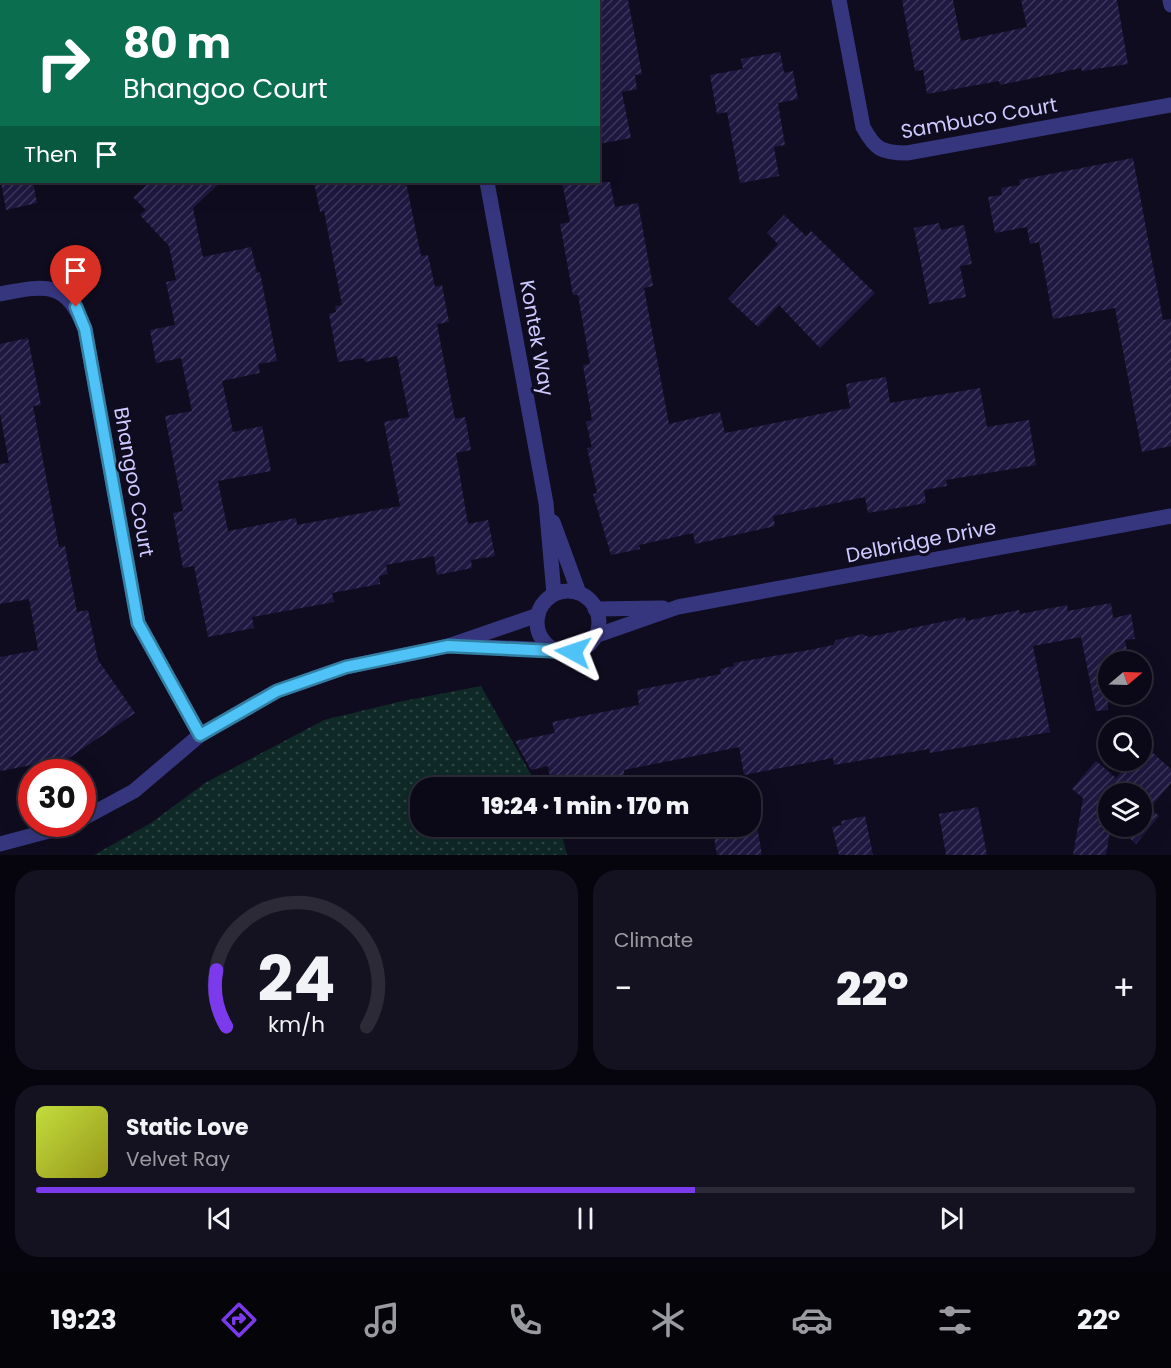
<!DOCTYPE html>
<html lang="en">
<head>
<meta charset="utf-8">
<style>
	:root { --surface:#0b0917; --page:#141220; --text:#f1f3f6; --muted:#9a9aa1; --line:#2b2a36; --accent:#7c3aed }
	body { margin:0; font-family:Poppins,sans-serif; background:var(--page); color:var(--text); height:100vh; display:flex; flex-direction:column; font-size:22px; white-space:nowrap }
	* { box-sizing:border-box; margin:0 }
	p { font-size:20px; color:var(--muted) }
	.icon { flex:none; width:33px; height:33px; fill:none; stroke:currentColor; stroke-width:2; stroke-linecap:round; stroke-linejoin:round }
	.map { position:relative; height:855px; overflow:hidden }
	.side { display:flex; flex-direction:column; gap:15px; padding:15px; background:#06050d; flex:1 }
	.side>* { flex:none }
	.hud { position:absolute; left:0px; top:0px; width:600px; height:183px; box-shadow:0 6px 24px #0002,0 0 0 2px var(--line); background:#0b6e4f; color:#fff; overflow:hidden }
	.needle { width:39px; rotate:71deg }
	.fabs { position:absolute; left:1098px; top:651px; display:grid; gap:12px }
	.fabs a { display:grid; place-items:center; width:54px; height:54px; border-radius:50%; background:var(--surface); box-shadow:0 6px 24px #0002,0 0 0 2px var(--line); font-size:30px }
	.speed { position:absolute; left:18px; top:759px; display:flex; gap:12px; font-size:30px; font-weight:700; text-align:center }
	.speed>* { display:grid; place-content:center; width:78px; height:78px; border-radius:50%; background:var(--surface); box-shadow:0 6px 24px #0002,0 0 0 2px var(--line); line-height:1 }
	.speed .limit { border:9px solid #d22; background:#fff; color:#111 }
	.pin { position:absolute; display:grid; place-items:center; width:51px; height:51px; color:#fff; margin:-62px -26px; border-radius:50% 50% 50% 0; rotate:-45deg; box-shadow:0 0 6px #0007 }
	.pin .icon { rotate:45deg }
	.me { position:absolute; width:66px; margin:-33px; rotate:275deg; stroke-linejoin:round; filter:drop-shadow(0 0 4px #0008) }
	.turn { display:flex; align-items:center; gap:21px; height:126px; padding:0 24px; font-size:27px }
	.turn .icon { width:78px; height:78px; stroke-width:2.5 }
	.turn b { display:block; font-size:42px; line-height:51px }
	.then { display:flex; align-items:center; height:57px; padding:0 24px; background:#0003; gap:12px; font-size:22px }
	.big { font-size:45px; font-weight:800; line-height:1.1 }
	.side .widget { flex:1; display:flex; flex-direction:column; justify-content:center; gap:9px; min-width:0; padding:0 21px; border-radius:24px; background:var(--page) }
	.side .dial { align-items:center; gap:0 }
	.dial svg { height:156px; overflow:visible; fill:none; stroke:var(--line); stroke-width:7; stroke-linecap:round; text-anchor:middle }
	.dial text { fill:var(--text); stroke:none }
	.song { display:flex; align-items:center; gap:18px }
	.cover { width:72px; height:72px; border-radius:9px; background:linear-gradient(135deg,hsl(70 70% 55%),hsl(60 70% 35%)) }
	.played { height:6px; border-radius:3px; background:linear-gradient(90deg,var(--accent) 60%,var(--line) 60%) }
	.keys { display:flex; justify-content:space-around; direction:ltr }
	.heat { display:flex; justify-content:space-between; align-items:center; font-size:33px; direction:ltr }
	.side .tiles { flex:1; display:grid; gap:15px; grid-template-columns:1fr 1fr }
	.widget:last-child { grid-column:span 2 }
	.trip { position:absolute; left:410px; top:777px; width:351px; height:60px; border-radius:24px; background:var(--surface); box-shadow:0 6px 24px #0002,0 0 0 2px var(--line); font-weight:800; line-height:60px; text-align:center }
	.dock { display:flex; height:96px; justify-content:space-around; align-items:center; background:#040409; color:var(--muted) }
	.dock .icon { width:42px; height:42px }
	.dock .on { color:var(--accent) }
	.dock b { font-size:27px; color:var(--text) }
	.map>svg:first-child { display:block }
	.park { fill:url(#park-dots) }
	.building { fill:url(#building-hatch) }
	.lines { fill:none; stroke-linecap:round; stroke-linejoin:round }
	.minor { stroke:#36367f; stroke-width:15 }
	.route-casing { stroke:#337fa1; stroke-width:15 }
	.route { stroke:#4fc3f7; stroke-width:10 }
	.labels { text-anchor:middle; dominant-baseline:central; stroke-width:6; stroke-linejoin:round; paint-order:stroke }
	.street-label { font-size:20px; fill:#cecaff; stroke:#0f0c1f }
</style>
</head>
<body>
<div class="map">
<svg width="1171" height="855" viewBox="0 0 1171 855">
	<defs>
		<pattern id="park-dots" width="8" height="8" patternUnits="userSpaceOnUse" patternTransform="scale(1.5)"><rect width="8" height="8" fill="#0f2927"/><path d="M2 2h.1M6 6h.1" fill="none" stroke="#314747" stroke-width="1.8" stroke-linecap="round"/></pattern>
		<pattern id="building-hatch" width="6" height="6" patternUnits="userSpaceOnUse" patternTransform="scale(1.5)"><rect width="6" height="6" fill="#1f1840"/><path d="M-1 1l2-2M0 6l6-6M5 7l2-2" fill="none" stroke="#3e385d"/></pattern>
	</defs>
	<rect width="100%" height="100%" fill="#0f0c1f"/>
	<path class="park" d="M481,686L538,787L420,788V826L560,827L567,855H94L151,823L205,783L324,720L398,702Z"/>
	<g class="building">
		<path d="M598,0H628L642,74L635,75L637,89L622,92L631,138L598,144Z"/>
		<path d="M902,0H953L961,41L1027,27L1021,0H1117L1128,64L1082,71L1081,68L1000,85L999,81L927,94L923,70L915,71Z"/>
		<path d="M780,52L784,73L793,71L798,99L778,103L785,145L774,147L779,176L740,183L727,112L717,114L710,75L743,69L741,59Z"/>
		<path d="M1133,158L1163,320L1171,319V446L1142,452L1115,308L1053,319L1039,242L1030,244L1027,227L995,233L988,197L1002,195L1001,188L1020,185L1019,180Z"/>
		<path d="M1,182H33L37,203L6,210Z"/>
		<path d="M150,182H221L193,208L203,257L251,247L257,273L260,272L277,361L258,364L260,373L222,381L233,432L262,426L271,471L218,481L228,531L296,518L297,525L400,506L384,422L409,417L397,356L365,362L364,358L338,362L329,314L336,312L335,306L342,305L324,211L320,212L314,182H406L421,256L428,255L435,287L442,285L449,322L437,324L455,419L465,417L471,450L456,453L468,524L488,520L495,556L471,560L472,568L437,575L434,556L386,565L388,574L379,576L380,584L332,593L334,602L252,617L254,628L208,637L194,566L183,568L173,513L183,511L165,416L192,411L181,358L156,363L150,330L175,325L166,282L176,280L169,246L140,215L146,210L133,197Z"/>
		<path d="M562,182H610L615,207L638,203L653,286L644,288L669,424L720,412L725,433L850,408L846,384L886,377L890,403L980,388L987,427L1029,420L1036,465L946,480L947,486L924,490L926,503L868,513L865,497L773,516L775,526L695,544L693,533L639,545L640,549L611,555L593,494L597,493L587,448L592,447L586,422L592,420L583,365L590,364L578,295H573L560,224L570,222Z"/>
		<path d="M784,215L806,236L811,231L875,293L820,348L779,305L758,327L728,299L778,244L767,233Z"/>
		<path d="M939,223L941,230L964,225L972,264L960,266L966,297L929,304L914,228Z"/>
		<path d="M28,338L41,405L33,406L59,547L65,546L77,612L88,610L98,660L135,713L69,758L0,771V657L38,650L29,599L0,604V464L9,463L0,413V344Z"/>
		<path d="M1111,603L1113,618L1131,614L1135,639L1125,640L1129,662H1108V710L1096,711L1081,637L1033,646L1050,732L930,753L929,749L834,765L833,758L744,775L739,747L624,770L625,788H552L548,766L531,770L515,741L555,733L552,722L639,705L637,690L721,674L720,669L734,666L733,663L809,650L833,645L836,640L863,634L869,637L965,617L966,621L1019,610L1020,614L1067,605L1068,611Z"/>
		<path d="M1144,745L1171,769V783L1150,808L1159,816L1136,844L1116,826H1142V794H1108V826H1111L1106,855H1073L1083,798L1072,789L1096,761L1116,778L1131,760H1142Z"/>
		<path d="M978,807L987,855H946L939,814Z"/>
		<path d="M865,816L873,855H839L832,827L842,825L841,821Z"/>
		<path d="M712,826H757L762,855H717Z"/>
	</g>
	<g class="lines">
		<g class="minor">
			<path d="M453,0L454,2"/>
			<path d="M839,0L863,127C875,149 881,153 907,153L1171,105"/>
			<path d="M1170,0L1171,5"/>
			<path d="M487,182L546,503L554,594"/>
			<path d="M0,294C46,285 66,280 85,329L138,623L200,735"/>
			<path d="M553,522L579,593"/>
			<circle cx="568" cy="622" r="31"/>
			<path d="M595,609L663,608"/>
			<path d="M595,636L678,607L1171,516"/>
			<path d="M457,646L555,650"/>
			<path d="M82,819L134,791L200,735L277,691L346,667L448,646L538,615"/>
			<path d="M0,844L75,824"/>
		</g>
	</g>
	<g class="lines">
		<g class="route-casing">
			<path id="route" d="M76,307L85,329L138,623L200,735L277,691L346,667L448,646L573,652"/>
		</g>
		<use href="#route" class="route"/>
	</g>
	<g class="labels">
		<g class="street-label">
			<text transform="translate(979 118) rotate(-10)">Sambuco Court</text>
			<text transform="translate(537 338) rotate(80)">Kontek Way</text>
			<text transform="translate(134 482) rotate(80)">Bhangoo Court</text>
			<text transform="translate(921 541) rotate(-11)">Delbridge Drive</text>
		</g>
	</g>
</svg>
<div class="fabs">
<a><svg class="needle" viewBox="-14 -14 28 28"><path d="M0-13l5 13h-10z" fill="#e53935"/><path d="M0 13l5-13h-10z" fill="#9a9aa1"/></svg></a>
<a><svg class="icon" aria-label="search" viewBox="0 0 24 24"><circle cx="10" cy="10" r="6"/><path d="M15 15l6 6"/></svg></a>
<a><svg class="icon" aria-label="layers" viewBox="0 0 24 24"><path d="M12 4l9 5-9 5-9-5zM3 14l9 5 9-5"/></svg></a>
</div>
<div class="speed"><div class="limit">30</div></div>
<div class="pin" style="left:76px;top:307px;background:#d93025"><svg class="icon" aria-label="arrive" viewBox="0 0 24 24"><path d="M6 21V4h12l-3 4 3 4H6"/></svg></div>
<svg class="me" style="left:573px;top:652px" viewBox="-20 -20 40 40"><path d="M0-17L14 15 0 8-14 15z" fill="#4fc3f7" stroke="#fff" stroke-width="4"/></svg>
<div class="trip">19:24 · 1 min · 170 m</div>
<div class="hud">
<div class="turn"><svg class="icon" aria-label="right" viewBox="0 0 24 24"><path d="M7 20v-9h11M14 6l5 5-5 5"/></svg><div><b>80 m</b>Bhangoo Court</div></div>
<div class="then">Then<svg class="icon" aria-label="arrive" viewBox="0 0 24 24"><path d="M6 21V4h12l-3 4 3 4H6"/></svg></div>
</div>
</div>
<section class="side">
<div class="tiles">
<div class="widget dial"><svg viewBox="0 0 100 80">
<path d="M14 69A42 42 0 1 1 86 69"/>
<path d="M14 69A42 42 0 0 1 9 40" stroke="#7c3aed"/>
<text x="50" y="56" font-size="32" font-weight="700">24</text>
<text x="50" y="72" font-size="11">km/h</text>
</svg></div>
<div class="widget"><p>Climate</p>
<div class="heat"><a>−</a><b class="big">22°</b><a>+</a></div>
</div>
<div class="widget">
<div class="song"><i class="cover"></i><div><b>Static Love</b><p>Velvet Ray</p></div></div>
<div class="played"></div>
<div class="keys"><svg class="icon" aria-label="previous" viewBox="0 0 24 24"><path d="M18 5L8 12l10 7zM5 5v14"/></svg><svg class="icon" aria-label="pause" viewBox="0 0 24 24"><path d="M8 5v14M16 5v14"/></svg><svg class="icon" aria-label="next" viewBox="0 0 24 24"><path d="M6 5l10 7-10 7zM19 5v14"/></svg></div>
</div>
</div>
</section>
<nav class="dock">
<b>19:23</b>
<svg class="icon on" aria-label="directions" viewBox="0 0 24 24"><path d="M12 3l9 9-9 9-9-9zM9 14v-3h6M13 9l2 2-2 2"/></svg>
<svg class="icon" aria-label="music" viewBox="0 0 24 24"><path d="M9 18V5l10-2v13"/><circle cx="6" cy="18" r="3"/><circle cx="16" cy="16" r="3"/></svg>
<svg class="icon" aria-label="phone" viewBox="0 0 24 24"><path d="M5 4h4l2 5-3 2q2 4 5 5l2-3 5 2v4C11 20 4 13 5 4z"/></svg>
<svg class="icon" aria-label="climate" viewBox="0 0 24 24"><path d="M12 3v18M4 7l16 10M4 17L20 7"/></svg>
<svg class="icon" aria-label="car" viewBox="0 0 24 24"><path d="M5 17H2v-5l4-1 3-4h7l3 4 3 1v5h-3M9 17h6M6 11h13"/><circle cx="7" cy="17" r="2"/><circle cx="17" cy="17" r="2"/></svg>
<svg class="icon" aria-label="filters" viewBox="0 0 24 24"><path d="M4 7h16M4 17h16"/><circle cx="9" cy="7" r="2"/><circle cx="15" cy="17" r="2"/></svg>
<b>22°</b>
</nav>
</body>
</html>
